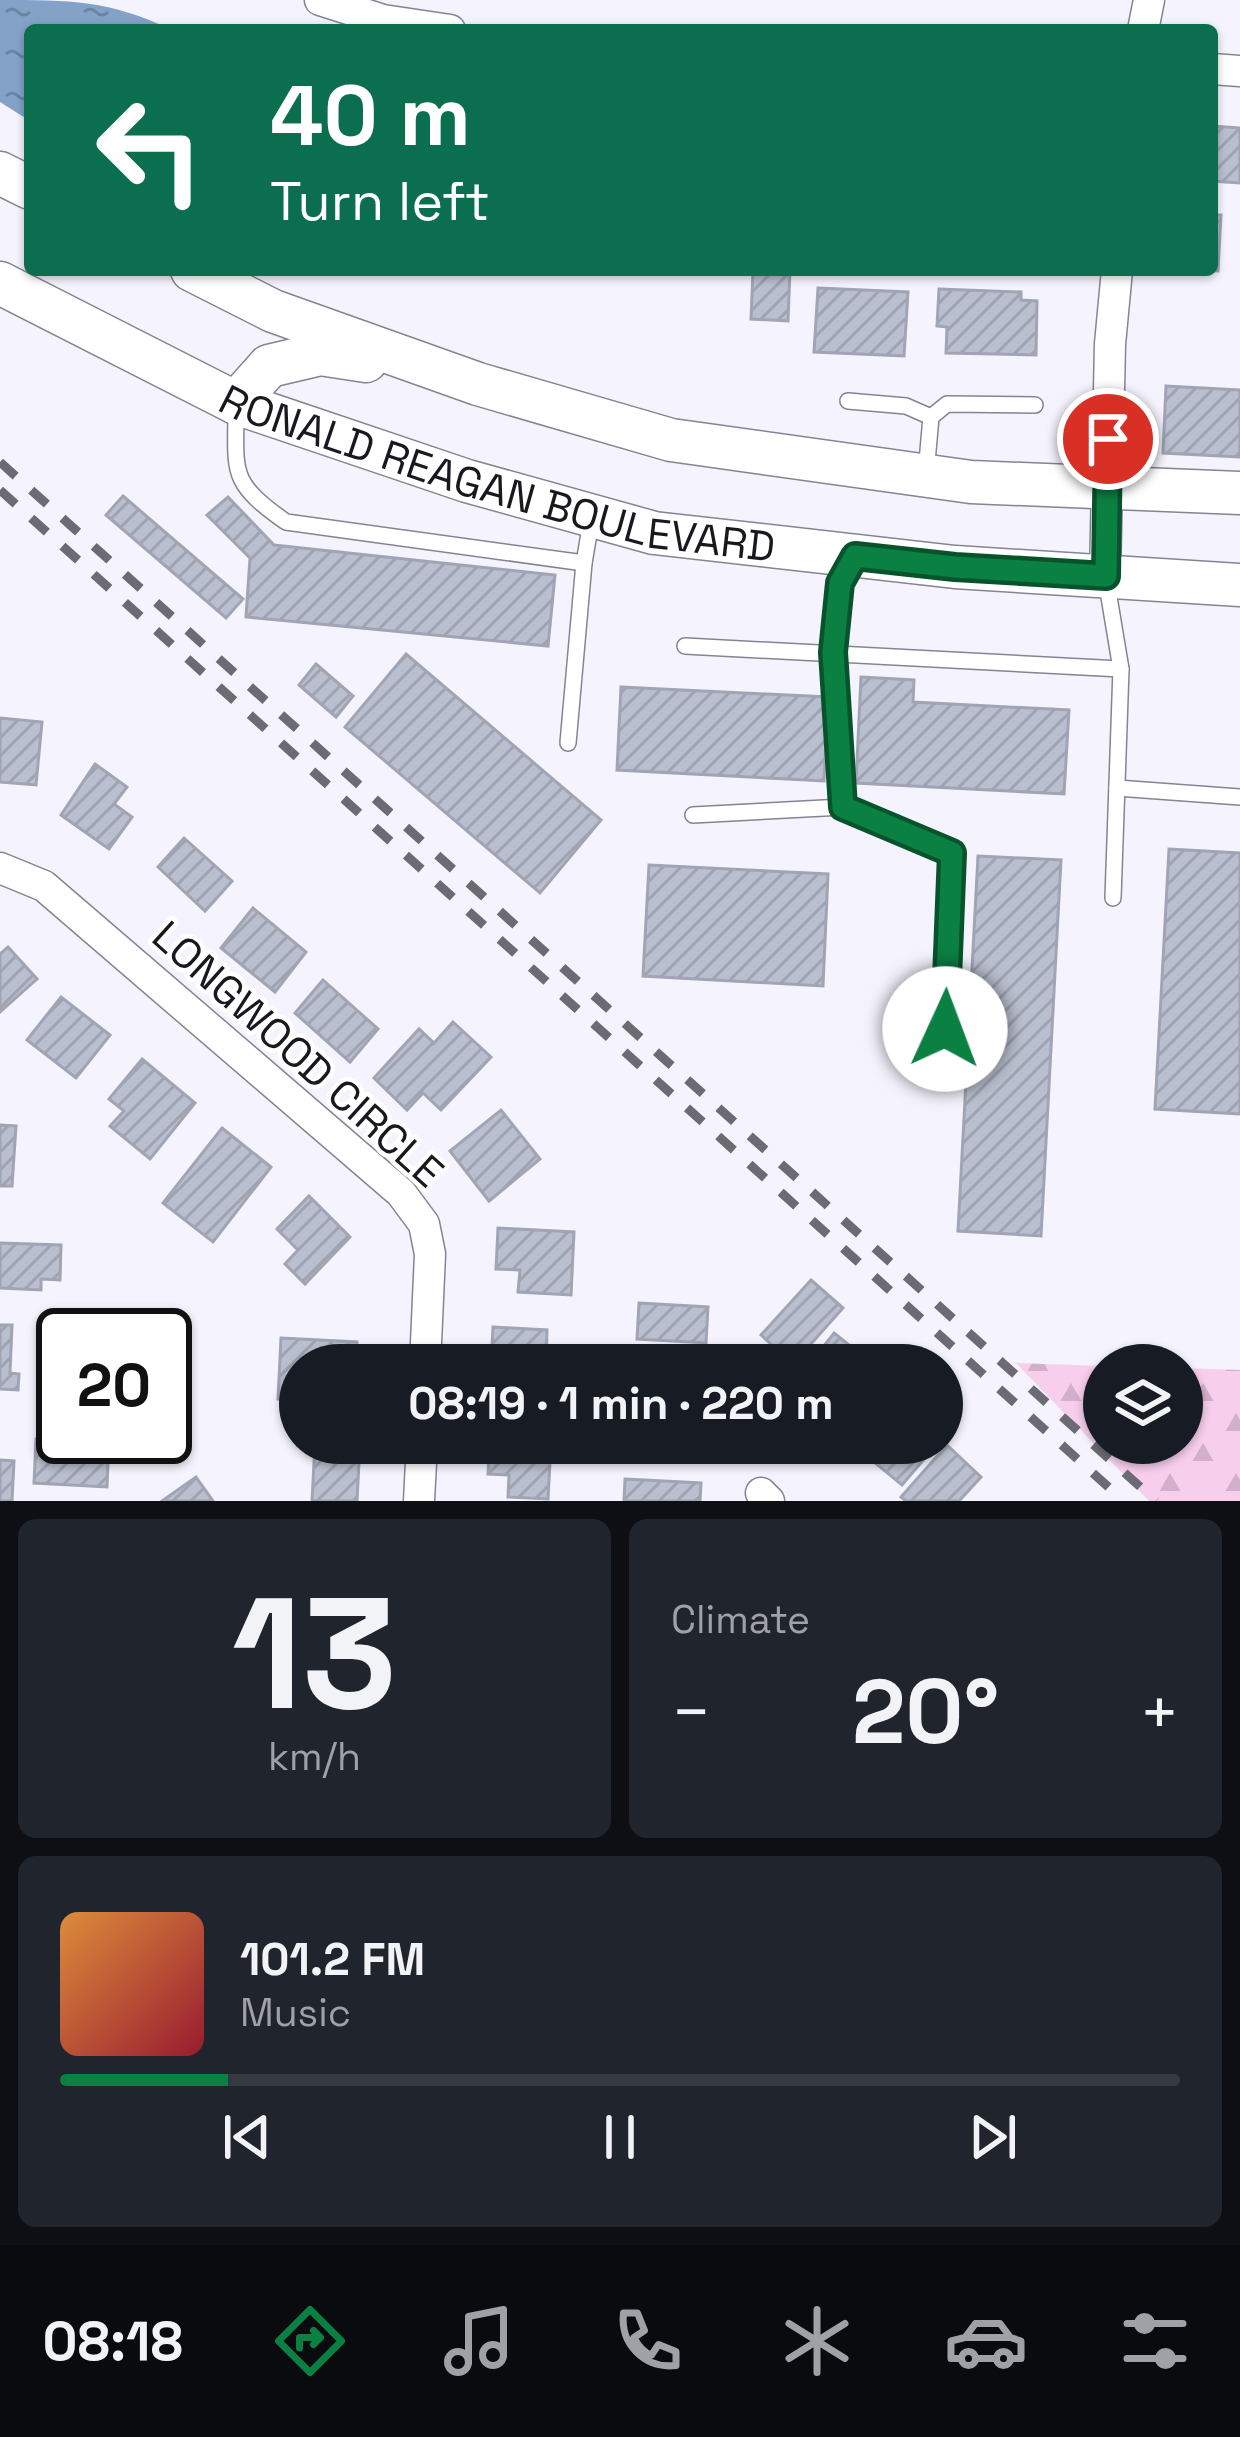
<!DOCTYPE html>
<html lang="en">
<head>
<meta charset="utf-8">
<style>
	:root { --surface:#171b24; --page:#20242c; --text:#f1f3f6; --muted:#9ea1a6; --line:#363941; --accent:#0b8043 }
	body { margin:0; font-family:"Space Grotesk",sans-serif; background:var(--page); color:var(--text); height:100vh; display:flex; flex-direction:column; font-size:45px; white-space:nowrap }
	* { box-sizing:border-box; margin:0 }
	p { font-size:39px; color:var(--muted) }
	.icon { flex:none; width:66px; height:66px; fill:none; stroke:currentColor; stroke-width:2; stroke-linecap:round; stroke-linejoin:round }
	.map { position:relative; height:1501px; overflow:hidden }
	.sheet { display:flex; flex-direction:column; gap:18px; padding:18px; background:#0d0f14; flex:1 }
	.sheet>* { flex:none }
	.top-card { position:absolute; left:24px; top:24px; width:1194px; height:252px; border-radius:12px; box-shadow:0 3px 9px #0004; background:#0b6e4f; color:#fff; overflow:hidden }
	.fabs { position:absolute; left:1083px; top:1344px; display:grid; gap:24px }
	.fabs a { display:grid; place-items:center; width:120px; height:120px; border-radius:50%; background:var(--surface); box-shadow:0 3px 9px #0004; font-size:60px }
	.speed { position:absolute; left:36px; top:1308px; display:flex; gap:24px; font-size:60px; font-weight:700; text-align:center }
	.speed>* { display:grid; place-content:center; width:156px; height:156px; border-radius:50%; background:var(--surface); box-shadow:0 3px 9px #0004; line-height:1 }
	.speed .limit { border:6px solid #111; border-radius:18px; background:#fff; color:#111 }
	.pin { position:absolute; display:grid; place-items:center; width:102px; height:102px; color:#fff; margin:-51px; border:6px solid #fff; border-radius:50%; box-shadow:0 3px 12px #0007 }
	.me { position:absolute; width:132px; margin:-66px; rotate:2deg; stroke-linejoin:round; filter:drop-shadow(0 0 9px #0008) }
	.turn { display:flex; align-items:center; gap:42px; height:252px; padding:0 48px; font-size:54px }
	.turn .icon { width:156px; height:156px; stroke-width:2.5 }
	.turn b { display:block; font-size:84px; line-height:102px }
	.big { font-size:90px; font-weight:700; line-height:1.1 }
	.sheet .widget { flex:1; display:flex; flex-direction:column; justify-content:center; gap:18px; min-width:0; padding:0 42px; border-radius:18px; background:var(--page) }
	.sheet .dial { align-items:center; gap:0 }
	.dial b { font-size:156px; line-height:1 }
	.song { display:flex; align-items:center; gap:36px }
	.cover { width:144px; height:144px; border-radius:18px; background:linear-gradient(135deg,hsl(30 70% 55%),hsl(350 70% 35%)) }
	.played { height:12px; border-radius:6px; background:linear-gradient(90deg,var(--accent) 15%,var(--line) 15%) }
	.keys { display:flex; justify-content:space-around; direction:ltr }
	.heat { display:flex; justify-content:space-between; align-items:center; font-size:66px; direction:ltr }
	.sheet .tiles { flex:1; display:grid; gap:18px; grid-template-columns:1fr 1fr }
	.widget:last-child { grid-column:span 2 }
	.trip { position:absolute; left:279px; top:1344px; width:684px; height:120px; border-radius:60px; background:var(--surface); box-shadow:0 3px 9px #0004; font-weight:700; line-height:120px; text-align:center }
	.tabs { display:flex; height:192px; justify-content:space-around; align-items:center; background:#090b0e; color:var(--muted) }
	.tabs .icon { width:84px; height:84px }
	.tabs .selected { color:var(--accent) }
	.tabs b { font-size:54px; color:var(--text) }
	.map>svg:first-child { display:block }
	.forest { fill:url(#forest-firs) }
	.water { fill:url(#water-ripples) }
	.building { fill:url(#building-hatch); stroke:#a0a4b4; stroke-width:3 }
	.lines { fill:none; stroke-linecap:round; stroke-linejoin:round }
	.lane-casing { stroke:#868393; stroke-width:18 }
	.street-casing { stroke:#868393; stroke-width:33 }
	.secondary-casing { stroke:#868393; stroke-width:45 }
	.lane { stroke:#fff; stroke-width:15 }
	.street { stroke:#fff; stroke-width:30 }
	.secondary { stroke:#fff; stroke-width:42 }
	.rail { stroke:#6c6a72; stroke-width:9; stroke-dasharray:21 21; stroke-linecap:butt }
	.route-casing { stroke:#07532c; stroke-width:30 }
	.route { stroke:#0b8043; stroke-width:21 }
	.labels { text-anchor:middle; dominant-baseline:central; stroke-width:9; stroke-linejoin:round; paint-order:stroke }
	.street-label { font-size:42px; fill:#19181e; stroke:#fff }
</style>
</head>
<body>
<div class="map">
<svg width="1240" height="1501" viewBox="0 0 1240 1501">
	<defs>
		<pattern id="forest-firs" width="22" height="20" patternUnits="userSpaceOnUse" patternTransform="scale(3)"><rect width="22" height="20" fill="#f7ceec"/><path d="M5 1l3.5 6h-7zM16 11l3.5 6h-7z" fill="#d3b0ca"/></pattern>
		<pattern id="water-ripples" width="26" height="14" patternUnits="userSpaceOnUse" patternTransform="scale(3)"><rect width="26" height="14" fill="#84a2c8"/><path d="M2 4q2-2 4 0t4 0M15 11q2-2 4 0t4 0" fill="none" stroke="#6b83a2"/></pattern>
		<pattern id="building-hatch" width="6" height="6" patternUnits="userSpaceOnUse" patternTransform="scale(3)"><rect width="6" height="6" fill="#babfcf"/><path d="M-1 1l2-2M0 6l6-6M5 7l2-2" fill="none" stroke="#9fa3b1"/></pattern>
	</defs>
	<rect width="100%" height="100%" fill="#f5f3fd"/>
	<path class="forest" d="M1016,1363L1104,1366V1443H1182V1368L1240,1370V1501H1149Z"/>
	<path class="water" d="M0,0C70,0 109,0 172,30H30V121L0,102Z"/>
	<g class="building">
		<path d="M1212,126L1240,128V183L1212,181Z"/>
		<path d="M1212,215H1221L1218,271L1194,270H1212Z"/>
		<path d="M753,270H790L788,321L751,319Z"/>
		<path d="M818,288L908,292L904,356L814,352Z"/>
		<path d="M939,289L1021,292V300L1037,301L1036,355L946,353L947,327L937,326Z"/>
		<path d="M1166,386L1240,390V457L1163,453Z"/>
		<path d="M123,496L243,599L226,618L106,515Z"/>
		<path d="M228,497L274,545L555,575L548,646L246,617L250,558L207,515Z"/>
		<path d="M406,654L601,820L540,893L345,727Z"/>
		<path d="M316,664L353,696L336,717L299,685Z"/>
		<path d="M861,677L914,680L913,702L1069,710L1064,794L856,783Z"/>
		<path d="M621,687L828,697L824,781L617,770Z"/>
		<path d="M0,718L42,722L36,785L0,782Z"/>
		<path d="M95,764L127,787L114,804L132,817L109,849L61,815Z"/>
		<path d="M184,838L232,881L205,911L158,867Z"/>
		<path d="M1169,849L1240,853V1114L1155,1109Z"/>
		<path d="M978,856L1061,860L1041,1236L958,1231Z"/>
		<path d="M649,865L828,874L823,986L643,976Z"/>
		<path d="M253,908L306,952L275,992L221,948Z"/>
		<path d="M8,947L37,979L0,1012V954Z"/>
		<path d="M323,980L378,1029L350,1062L295,1013Z"/>
		<path d="M61,997L110,1035L76,1078L27,1040Z"/>
		<path d="M453,1022L491,1057L441,1110L423,1093L407,1110L374,1078L419,1029L434,1043Z"/>
		<path d="M142,1059L195,1103L150,1159L110,1126L124,1111L109,1099Z"/>
		<path d="M501,1110L540,1159L489,1201L450,1151Z"/>
		<path d="M0,1125L16,1126L12,1186H0Z"/>
		<path d="M222,1128L271,1167L213,1242L163,1203Z"/>
		<path d="M309,1196L350,1237L305,1284L285,1264L298,1250L277,1229Z"/>
		<path d="M498,1228L574,1232L571,1295L518,1292L520,1270L496,1269Z"/>
		<path d="M0,1243L61,1245L60,1280L41,1279V1290L0,1288Z"/>
		<path d="M811,1280L843,1308L793,1364L761,1335Z"/>
		<path d="M639,1303L708,1307L706,1343L637,1339Z"/>
		<path d="M0,1325H12L10,1373L19,1374L18,1390L0,1389Z"/>
		<path d="M493,1327L547,1330L546,1365H491Z"/>
		<path d="M834,1333L864,1357L857,1365H809Z"/>
		<path d="M281,1338L357,1342L355,1365H300V1400L278,1399Z"/>
		<path d="M60,1426L63,1437H109L107,1487L34,1483L36,1439L59,1440Z"/>
		<path d="M315,1443H360L357,1501H312Z"/>
		<path d="M490,1443H551L548,1499L508,1497L509,1475L488,1474Z"/>
		<path d="M633,1443H688V1457L632,1454Z"/>
		<path d="M880,1443H938L902,1485L868,1457Z"/>
		<path d="M947,1445L981,1477L959,1501H906L901,1497Z"/>
		<path d="M0,1460L14,1461L12,1501H0Z"/>
		<path d="M196,1477L213,1501H162Z"/>
		<path d="M625,1479L701,1483L700,1501H624Z"/>
	</g>
	<g class="lines">
		<g class="lane-casing">
			<g id="lane">
				<path d="M848,401L906,406L931,417"/>
				<path d="M236,406C236,473 228,481 286,522L584,563L592,516"/>
				<path d="M926,473L931,417L947,404L1035,405"/>
				<path d="M854,559L840,583L833,652L843,807L952,853L945,1029"/>
				<path d="M1106,579L1121,669L1113,898"/>
				<path d="M685,646L1121,669"/>
				<path d="M568,743L584,563"/>
				<path d="M1117,788L1240,797"/>
				<path d="M693,815L843,807"/>
			</g>
		</g>
		<g class="street-casing">
			<g id="street">
				<path d="M320,0L383,20L450,30"/>
				<path d="M1143,30L1149,0"/>
				<path d="M1212,69L1240,71"/>
				<path d="M1105,576L1110,344L1117,270"/>
				<path d="M0,868L44,886L401,1193L424,1224L430,1254L425,1365"/>
				<path d="M761,1493L769,1501"/>
				<path d="M419,1501L422,1443"/>
			</g>
		</g>
		<g class="secondary-casing">
			<g id="secondary">
				<path d="M0,173L30,188"/>
				<path d="M192,270L273,311L478,384L671,440L971,482L1240,493"/>
				<path id="s1" d="M0,283L236,403L467,481L654,533L955,567L1240,585"/>
				<path d="M236,403L269,366L320,354L366,361"/>
			</g>
		</g>
		<use href="#lane" class="lane"/>
		<use href="#street" class="street"/>
		<use href="#secondary" class="secondary"/>
		<g class="rail">
			<path d="M0,462L1156,1501"/>
			<path d="M0,490L1124,1501"/>
		</g>
	</g>
	<g class="lines">
		<g class="route-casing">
			<path id="route" d="M945,1029L952,853L843,807L833,652L840,583L855,556L955,567L1106,576L1108,439"/>
		</g>
		<use href="#route" class="route"/>
	</g>
	<g class="labels">
		<g class="street-label">
			<text stroke="none"><textPath href="#s1" startOffset="537">RONALD REAGAN BOULEVARD</textPath></text>
			<text transform="translate(298 1054) rotate(42)">LONGWOOD CIRCLE</text>
		</g>
	</g>
</svg>
<div class="fabs">
<a><svg class="icon" aria-label="layers" viewBox="0 0 24 24"><path d="M12 4l9 5-9 5-9-5zM3 14l9 5 9-5"/></svg></a>
</div>
<div class="speed"><div class="limit">20</div></div>
<div class="pin" style="left:1108px;top:439px;background:#d93025"><svg class="icon" aria-label="arrive" viewBox="0 0 24 24"><path d="M6 21V4h12l-3 4 3 4H6"/></svg></div>
<svg class="me" style="left:945px;top:1029px" viewBox="-20 -20 40 40"><circle r="19" fill="#fff"/><path d="M0-13L10 11 0 6-10 11z" fill="#0b8043"/></svg>
<div class="trip">08:19 · 1 min · 220 m</div>
<div class="top-card">
<div class="turn"><svg class="icon" aria-label="left" viewBox="0 0 24 24"><path d="M17 20v-9H6M10 6l-5 5 5 5"/></svg><div><b>40 m</b>Turn left</div></div>
</div>
</div>
<section class="sheet">
<div class="tiles">
<div class="widget dial"><b>13</b><p>km/h</p></div>
<div class="widget"><p>Climate</p>
<div class="heat"><a>−</a><b class="big">20°</b><a>+</a></div>
</div>
<div class="widget">
<div class="song"><i class="cover"></i><div><b>101.2 FM</b><p>Music</p></div></div>
<div class="played"></div>
<div class="keys"><svg class="icon" aria-label="previous" viewBox="0 0 24 24"><path d="M18 5L8 12l10 7zM5 5v14"/></svg><svg class="icon" aria-label="pause" viewBox="0 0 24 24"><path d="M8 5v14M16 5v14"/></svg><svg class="icon" aria-label="next" viewBox="0 0 24 24"><path d="M6 5l10 7-10 7zM19 5v14"/></svg></div>
</div>
</div>
</section>
<nav class="tabs">
<b>08:18</b>
<svg class="icon selected" aria-label="directions" viewBox="0 0 24 24"><path d="M12 3l9 9-9 9-9-9zM9 14v-3h6M13 9l2 2-2 2"/></svg>
<svg class="icon" aria-label="music" viewBox="0 0 24 24"><path d="M9 18V5l10-2v13"/><circle cx="6" cy="18" r="3"/><circle cx="16" cy="16" r="3"/></svg>
<svg class="icon" aria-label="phone" viewBox="0 0 24 24"><path d="M5 4h4l2 5-3 2q2 4 5 5l2-3 5 2v4C11 20 4 13 5 4z"/></svg>
<svg class="icon" aria-label="climate" viewBox="0 0 24 24"><path d="M12 3v18M4 7l16 10M4 17L20 7"/></svg>
<svg class="icon" aria-label="car" viewBox="0 0 24 24"><path d="M5 17H2v-5l4-1 3-4h7l3 4 3 1v5h-3M9 17h6M6 11h13"/><circle cx="7" cy="17" r="2"/><circle cx="17" cy="17" r="2"/></svg>
<svg class="icon" aria-label="filters" viewBox="0 0 24 24"><path d="M4 7h16M4 17h16"/><circle cx="9" cy="7" r="2"/><circle cx="15" cy="17" r="2"/></svg>
</nav>
</body>
</html>
